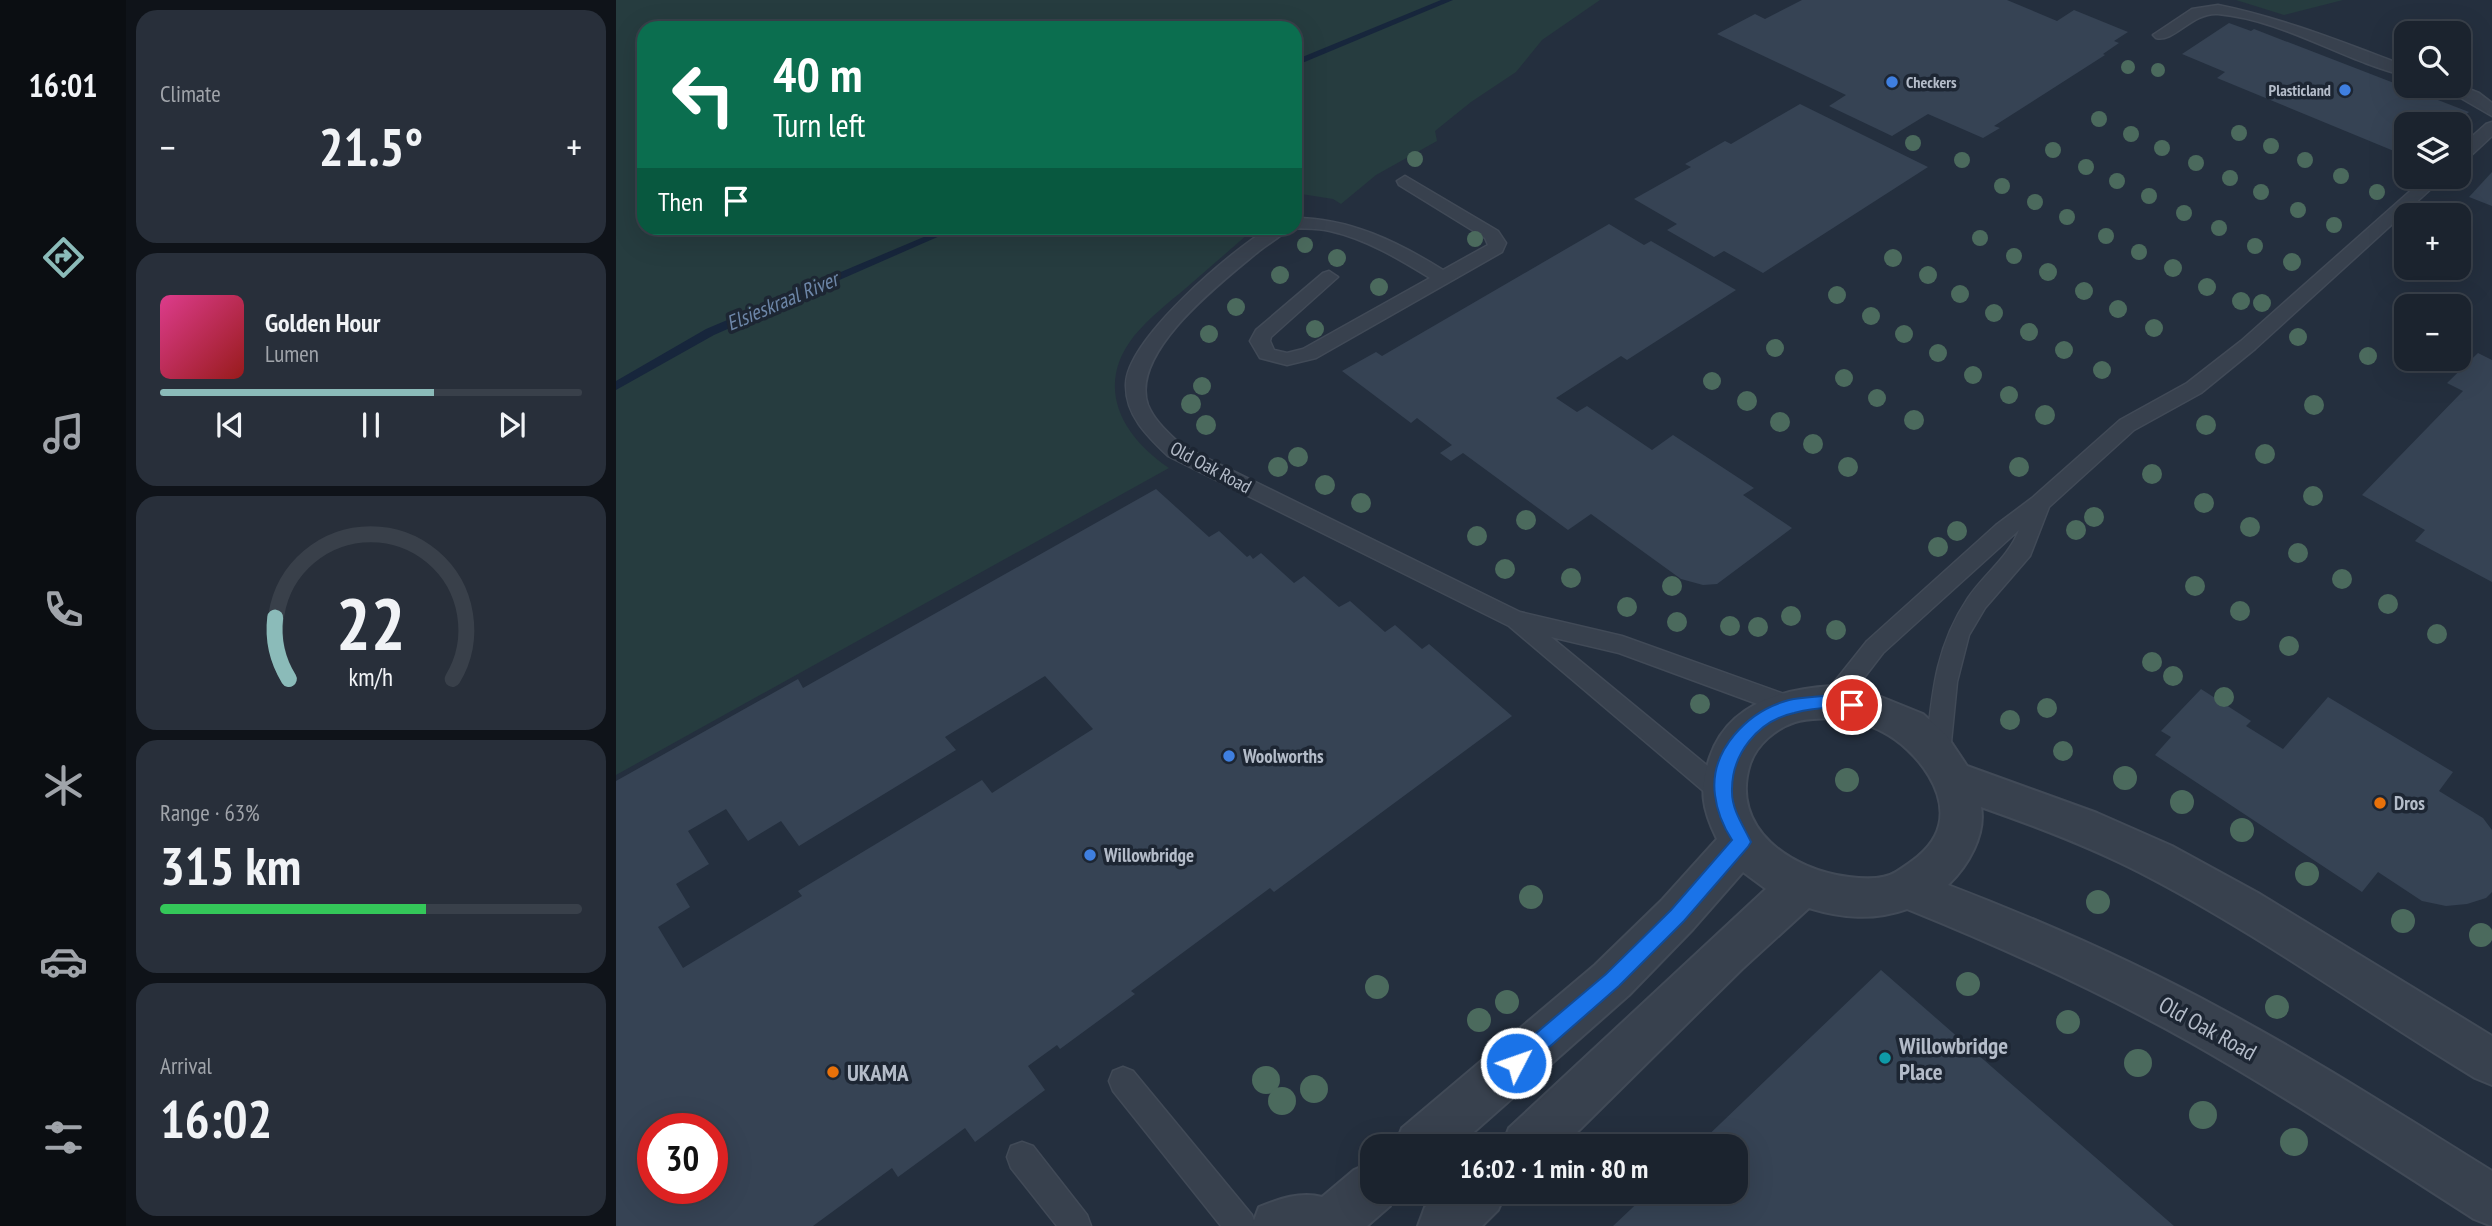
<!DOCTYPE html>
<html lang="en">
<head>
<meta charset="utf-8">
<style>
	:root { --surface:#1b232e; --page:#282f3a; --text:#f1f3f6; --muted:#a0a4aa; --line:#39404a; --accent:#8bbbb9 }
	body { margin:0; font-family:"PT Sans Narrow",sans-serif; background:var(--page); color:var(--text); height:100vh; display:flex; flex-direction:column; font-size:26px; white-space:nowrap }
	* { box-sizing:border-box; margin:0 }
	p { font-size:23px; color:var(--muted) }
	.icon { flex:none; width:38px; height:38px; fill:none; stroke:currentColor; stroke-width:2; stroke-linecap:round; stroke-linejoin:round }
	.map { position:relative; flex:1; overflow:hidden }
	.panel { display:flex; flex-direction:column; gap:10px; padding:10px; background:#0f1319; width:490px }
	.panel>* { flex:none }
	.hud { position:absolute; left:21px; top:21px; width:665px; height:214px; border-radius:21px; box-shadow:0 7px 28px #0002,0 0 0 2px var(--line); background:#0b6e4f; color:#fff; overflow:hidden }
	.controls { position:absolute; left:1778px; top:21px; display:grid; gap:14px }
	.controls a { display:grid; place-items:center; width:77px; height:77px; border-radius:14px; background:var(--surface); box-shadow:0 7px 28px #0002,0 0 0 2px var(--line); font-size:35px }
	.speed { position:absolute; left:21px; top:1113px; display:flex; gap:14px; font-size:35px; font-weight:700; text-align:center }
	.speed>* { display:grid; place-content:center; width:91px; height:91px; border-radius:50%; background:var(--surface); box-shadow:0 7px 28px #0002,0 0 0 2px var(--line); line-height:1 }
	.speed .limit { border:10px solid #d22; background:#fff; color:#111 }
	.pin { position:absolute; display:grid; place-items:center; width:60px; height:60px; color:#fff; margin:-30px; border:4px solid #fff; border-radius:50%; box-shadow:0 2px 7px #0007 }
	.me { position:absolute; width:77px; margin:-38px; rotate:49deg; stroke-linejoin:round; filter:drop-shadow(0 0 5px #0008) }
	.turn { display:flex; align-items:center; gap:24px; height:147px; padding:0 21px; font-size:32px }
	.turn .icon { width:91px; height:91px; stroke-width:2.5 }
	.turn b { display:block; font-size:49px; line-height:60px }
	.then { display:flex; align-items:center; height:66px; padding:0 21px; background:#0003; gap:14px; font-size:26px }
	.big { font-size:52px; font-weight:700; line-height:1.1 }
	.panel .widget { flex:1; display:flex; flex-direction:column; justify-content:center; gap:10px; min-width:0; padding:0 24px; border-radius:21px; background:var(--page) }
	.panel .dial { align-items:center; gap:0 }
	.dial svg { height:182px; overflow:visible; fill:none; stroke:var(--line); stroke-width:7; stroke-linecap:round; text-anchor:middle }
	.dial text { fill:var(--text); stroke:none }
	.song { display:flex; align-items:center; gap:21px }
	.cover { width:84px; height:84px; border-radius:10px; background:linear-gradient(135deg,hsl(330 70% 55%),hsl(0 70% 35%)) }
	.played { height:7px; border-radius:4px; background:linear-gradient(90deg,var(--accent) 65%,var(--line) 65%) }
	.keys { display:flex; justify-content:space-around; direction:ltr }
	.heat { display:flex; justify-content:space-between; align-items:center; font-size:38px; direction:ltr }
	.charge { height:10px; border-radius:5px; background:linear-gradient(90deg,#34c759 63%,var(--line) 0) }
	.trip { position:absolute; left:744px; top:1134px; width:388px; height:70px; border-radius:21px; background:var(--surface); box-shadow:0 7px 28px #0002,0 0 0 2px var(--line); font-weight:700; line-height:70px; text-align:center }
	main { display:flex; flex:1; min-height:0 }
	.tabs { display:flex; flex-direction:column; width:126px; justify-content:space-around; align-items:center; background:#0b0e12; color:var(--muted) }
	.tabs .icon { width:49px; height:49px }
	.tabs .on { color:var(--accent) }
	.tabs b { font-size:32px; color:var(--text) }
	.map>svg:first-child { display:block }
	.green { fill:#263c3f }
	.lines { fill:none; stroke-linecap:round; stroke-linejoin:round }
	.stream { fill:#17263c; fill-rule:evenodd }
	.building { fill:#364354; fill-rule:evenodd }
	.lane-casing { stroke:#414a57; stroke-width:3 }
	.street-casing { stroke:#414a57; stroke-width:4 }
	.lane { fill:#38414e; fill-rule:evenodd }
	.street { fill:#38414e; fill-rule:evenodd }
	.tree { fill:#4b6a5d }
	.route { fill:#1a73e8; stroke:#114b97; stroke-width:2 }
	.shop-dot { fill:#3f7fe0; stroke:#1d2633; stroke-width:2.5 }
	.food-dot { fill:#e8710a; stroke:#1d2633; stroke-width:2.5 }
	.culture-dot { fill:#0f9aa8; stroke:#1d2633; stroke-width:2.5 }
	.labels { text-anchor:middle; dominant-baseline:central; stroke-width:7; stroke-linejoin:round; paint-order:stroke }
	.far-poi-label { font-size:16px; font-weight:bold; fill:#b4bcc9; stroke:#1d2633; text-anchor:start }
	.street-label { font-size:19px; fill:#b4bcc9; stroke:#1d2633 }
	.poi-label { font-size:19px; font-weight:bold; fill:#b4bcc9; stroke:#1d2633; text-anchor:start }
	.water-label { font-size:21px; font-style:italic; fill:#6d86a8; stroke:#1d2633 }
	.near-street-label { font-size:23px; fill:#b4bcc9; stroke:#1d2633 }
	.near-poi-label { font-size:23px; font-weight:bold; fill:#b4bcc9; stroke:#1d2633; text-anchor:start }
</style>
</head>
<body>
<main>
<nav class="tabs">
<b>16:01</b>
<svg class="icon on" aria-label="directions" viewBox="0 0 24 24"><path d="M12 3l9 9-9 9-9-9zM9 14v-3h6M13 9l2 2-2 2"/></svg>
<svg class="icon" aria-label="music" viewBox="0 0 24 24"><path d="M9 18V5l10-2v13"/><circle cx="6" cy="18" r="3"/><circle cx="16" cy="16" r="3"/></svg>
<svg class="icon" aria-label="phone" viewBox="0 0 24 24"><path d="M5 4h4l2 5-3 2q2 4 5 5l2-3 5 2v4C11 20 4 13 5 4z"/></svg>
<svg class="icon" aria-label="climate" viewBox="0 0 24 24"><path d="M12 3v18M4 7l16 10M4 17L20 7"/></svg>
<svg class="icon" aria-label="car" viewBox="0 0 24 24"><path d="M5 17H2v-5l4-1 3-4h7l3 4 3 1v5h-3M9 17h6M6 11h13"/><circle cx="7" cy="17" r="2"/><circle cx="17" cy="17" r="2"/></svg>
<svg class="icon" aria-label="filters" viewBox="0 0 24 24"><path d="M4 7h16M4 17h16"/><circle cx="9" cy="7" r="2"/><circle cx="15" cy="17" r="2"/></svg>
</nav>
<section class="panel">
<div class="widget"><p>Climate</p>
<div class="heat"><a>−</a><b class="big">21.5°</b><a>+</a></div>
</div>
<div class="widget">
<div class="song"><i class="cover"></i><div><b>Golden Hour</b><p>Lumen</p></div></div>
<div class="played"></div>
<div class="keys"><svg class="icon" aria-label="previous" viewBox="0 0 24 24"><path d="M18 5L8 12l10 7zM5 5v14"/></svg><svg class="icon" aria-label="pause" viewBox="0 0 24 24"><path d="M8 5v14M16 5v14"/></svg><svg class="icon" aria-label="next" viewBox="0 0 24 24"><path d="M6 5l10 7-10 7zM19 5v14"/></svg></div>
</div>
<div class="widget dial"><svg viewBox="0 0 100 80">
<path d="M14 69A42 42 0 1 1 86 69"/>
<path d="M14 69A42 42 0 0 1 8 42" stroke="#8bbbb9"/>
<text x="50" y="56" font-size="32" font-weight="700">22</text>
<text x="50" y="72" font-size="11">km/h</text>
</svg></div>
<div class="widget"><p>Range · 63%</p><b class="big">315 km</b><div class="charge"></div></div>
<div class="widget"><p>Arrival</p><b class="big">16:02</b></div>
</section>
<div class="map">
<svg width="1876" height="1226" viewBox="0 0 1876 1226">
	<rect width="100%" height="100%" fill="#242f3e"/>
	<g class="green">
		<path d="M0,0H984L926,40L900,72L855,102L819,131L821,141L760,175L725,204L717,199L679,193V28H28V228H639C616,248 593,268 570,288C552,303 533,318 518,336C478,387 506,436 553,468L0,775Z"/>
		<path d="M1620,0H1727L1668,15Z"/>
	</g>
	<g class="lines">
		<g class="stream">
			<path d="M825,0H837L679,66V60Z"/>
			<path d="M329,228H342L98,335L0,390V381L90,329Z"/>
		</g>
	</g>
	<g class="building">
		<path d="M1186,0H1391L1441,21L1458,10L1512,32L1498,41L1503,43L1487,54L1489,55L1378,126L1384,128L1367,138L1312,114L1276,136L1213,106L1230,95L1101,34L1139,14L1149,19Z"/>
		<path d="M1613,23L1635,31L1638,29L1853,112L1839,124H1790V156L1601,78L1609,72L1566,54Z"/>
		<path d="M1184,104L1312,167L1147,273L1108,251L1098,257L1051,230L1061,224L1018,199L1075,167L1069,164L1109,141L1115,144Z"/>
		<path d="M1876,172V206L1853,197Z"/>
		<path d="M993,224L1028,245L1035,241L1120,290L1011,360L1005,356L940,398L961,412L971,406L1036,450L1057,435L1138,488L1127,495L1176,528L1101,584L1087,585L1065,579L975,514L952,530L847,453L835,461L824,453L836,445L801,418L795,423L726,371L760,352L766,356Z"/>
		<path d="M1862,353L1876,360V582L1799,541L1809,530L1746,495L1847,391L1831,383Z"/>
		<path d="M540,489L593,537L603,531L631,557L634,555L637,559L645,553L678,583L688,576L723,607L734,601L769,632L779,625L806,649L813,644L896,716L658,892L654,888L515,991L519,994L444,1049L441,1045L412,1066L429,1090L359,1142L349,1128L282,1177L276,1168L197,1226H0V781L182,679L187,688ZM429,676L477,729L376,793L366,780L182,891L186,896L67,968L42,927L74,907L60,884L93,864L72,831L110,809L132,841L165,821L183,846L340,750L329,737ZM37,1129H96V1188H37Z"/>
		<path d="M1585,689L1635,721L1630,726L1667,749L1712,697L1837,772L1823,791L1867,818L1876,830V892L1870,898L1851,904L1830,906L1806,901L1762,872L1746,892L1539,755L1555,737L1545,731Z"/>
		<path d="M1265,970L1558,1226H997L1033,1192H1120V1146H1081Z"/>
	</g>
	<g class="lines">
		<g class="lane-casing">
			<g id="lane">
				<path d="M1602,5C1667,18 1728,43 1790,66V76C1727,61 1668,20 1602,14C1576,12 1558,43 1540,38L1537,35L1576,9Z"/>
				<path d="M1843,85L1863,93L1876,103V116L1824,86Z"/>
				<path d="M1876,122V136L1849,161L1843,162V148L1870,124Z"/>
				<path d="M789,176L882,231L890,243L886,252L700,358L671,365L644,358L634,341L640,330L707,273L713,271L722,277L655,337L654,341L658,350L671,353L687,349L814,278C783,259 750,239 714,231C701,228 689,229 676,228H679V218C733,218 782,242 827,270L872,245L869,238L783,185L781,181Z"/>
				<path d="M1810,177H1828L1639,349L1585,393L1518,430L1433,507L1414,556L1369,608L1353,635L1341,682L1334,752L1331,759L1322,762L1313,759L1310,752C1316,695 1319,647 1352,598C1368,574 1392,558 1403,530L1267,653L1224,709L1216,712L1208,709L1204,702L1208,695L1251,641L1380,525L1416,498L1504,420L1571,383L1625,341Z"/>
				<path d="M653,228H673C665,237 653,243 643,251C607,281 513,352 532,405C539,422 554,434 566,446L904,612L1006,636L1182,699L1186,706L1182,713L1174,716L1003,653L935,637L1116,786L1120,793L1116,800L1107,803L1098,800L893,626L552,456C531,436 509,415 510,384C511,339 615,251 653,228Z"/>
				<path d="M507,1067L517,1071L636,1215L640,1226H605L497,1091L493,1081L497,1071Z"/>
				<path d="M406,1142L417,1146L471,1215L475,1226H441L395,1168L391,1157L395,1146Z"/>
			</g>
		</g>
		<g class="street-casing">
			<g id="street">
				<path d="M1216,686L1265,697L1307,714L1331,736L1351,766L1481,813L1556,846L1642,893L1876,1036V1085L1859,1078C1747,1010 1640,932 1523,872C1472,846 1419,826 1365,807C1370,835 1352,866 1332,885C1426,921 1519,962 1607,1010C1699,1059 1787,1116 1876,1171V1226L1858,1219C1764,1159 1671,1097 1574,1042C1483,991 1387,948 1291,909C1257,921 1226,918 1193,908L1126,969L947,1146H886L893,1128L1150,889L1127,872L1077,929L1013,995L842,1146H779L786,1128L979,965L1045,901L1101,839C1086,808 1083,790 1094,757C1112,704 1166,689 1216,686ZM1216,718C1234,721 1251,723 1267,732C1300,749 1339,797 1319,836C1311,852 1294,863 1280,872C1267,880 1248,879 1233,877C1176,870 1113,829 1134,764C1140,745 1160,728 1179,722C1191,718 1204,719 1216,718Z"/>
				<path d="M756,1162V1192H780L774,1206L751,1226H636L643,1207C663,1199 685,1191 706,1197L738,1170Z"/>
				<path d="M826,1192H890L882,1210L866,1226H802L809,1207Z"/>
			</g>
		</g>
		<use href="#lane" class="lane"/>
		<use href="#street" class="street"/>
	</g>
	<g class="tree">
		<circle cx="1512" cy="67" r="7"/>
		<circle cx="1542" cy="70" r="7"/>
		<circle cx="1483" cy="119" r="8"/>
		<circle cx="1623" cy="133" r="8"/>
		<circle cx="1515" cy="134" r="8"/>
		<circle cx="1297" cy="143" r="8"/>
		<circle cx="1655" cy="146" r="8"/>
		<circle cx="1546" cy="148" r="8"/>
		<circle cx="1437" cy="150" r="8"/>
		<circle cx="799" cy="159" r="8"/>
		<circle cx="1346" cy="160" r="8"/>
		<circle cx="1689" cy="160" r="8"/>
		<circle cx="1580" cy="163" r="8"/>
		<circle cx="1470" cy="167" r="8"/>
		<circle cx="1725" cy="176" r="8"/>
		<circle cx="1614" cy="178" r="8"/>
		<circle cx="1501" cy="181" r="8"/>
		<circle cx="1386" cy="186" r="8"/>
		<circle cx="1645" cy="192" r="8"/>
		<circle cx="1761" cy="192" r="8"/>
		<circle cx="1533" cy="196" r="8"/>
		<circle cx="1419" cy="202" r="8"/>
		<circle cx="1682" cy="210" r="8"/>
		<circle cx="1568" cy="213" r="8"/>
		<circle cx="1451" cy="217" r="8"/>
		<circle cx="1718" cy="225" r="8"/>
		<circle cx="1603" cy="228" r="8"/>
		<circle cx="1490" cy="236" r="8"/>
		<circle cx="1364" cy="238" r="8"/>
		<circle cx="859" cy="239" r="8"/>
		<circle cx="689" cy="245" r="8"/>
		<circle cx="1639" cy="246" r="8"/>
		<circle cx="1523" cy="252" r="8"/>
		<circle cx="1398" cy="256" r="8"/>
		<circle cx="721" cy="258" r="9"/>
		<circle cx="1277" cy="258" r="9"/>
		<circle cx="1676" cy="262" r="9"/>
		<circle cx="1557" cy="268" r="9"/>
		<circle cx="1432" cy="272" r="9"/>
		<circle cx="664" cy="275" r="9"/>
		<circle cx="1312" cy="275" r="9"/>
		<circle cx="763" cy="287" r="9"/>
		<circle cx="1591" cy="287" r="9"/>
		<circle cx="1468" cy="291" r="9"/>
		<circle cx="1344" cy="294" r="9"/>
		<circle cx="1221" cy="295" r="9"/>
		<circle cx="1625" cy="301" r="9"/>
		<circle cx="1646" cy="303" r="9"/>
		<circle cx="620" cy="307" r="9"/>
		<circle cx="1502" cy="309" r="9"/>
		<circle cx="1378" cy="313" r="9"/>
		<circle cx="1255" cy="316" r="9"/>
		<circle cx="1538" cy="328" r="9"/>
		<circle cx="699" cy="329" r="9"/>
		<circle cx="1413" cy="332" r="9"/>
		<circle cx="593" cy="334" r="9"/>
		<circle cx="1288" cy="334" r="9"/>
		<circle cx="1682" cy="337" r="9"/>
		<circle cx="1159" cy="348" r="9"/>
		<circle cx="1448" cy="350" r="9"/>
		<circle cx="1322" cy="353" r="9"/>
		<circle cx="1752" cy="356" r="9"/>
		<circle cx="1486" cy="370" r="9"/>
		<circle cx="1357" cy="375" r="9"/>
		<circle cx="1228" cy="378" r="9"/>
		<circle cx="1096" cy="381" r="9"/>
		<circle cx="586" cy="386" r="9"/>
		<circle cx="1393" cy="395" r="9"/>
		<circle cx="1261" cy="398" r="9"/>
		<circle cx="1131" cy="401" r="10"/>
		<circle cx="575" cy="404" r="10"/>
		<circle cx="1698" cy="405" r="10"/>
		<circle cx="1429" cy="415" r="10"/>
		<circle cx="1298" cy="420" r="10"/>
		<circle cx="1164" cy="422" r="10"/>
		<circle cx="590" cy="425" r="10"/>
		<circle cx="1590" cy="425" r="10"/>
		<circle cx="1197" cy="444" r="10"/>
		<circle cx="1649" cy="454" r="10"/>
		<circle cx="682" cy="457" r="10"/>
		<circle cx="662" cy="467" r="10"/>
		<circle cx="1232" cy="467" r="10"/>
		<circle cx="1403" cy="467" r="10"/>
		<circle cx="1536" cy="474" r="10"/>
		<circle cx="709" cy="485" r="10"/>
		<circle cx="1697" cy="496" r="10"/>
		<circle cx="745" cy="503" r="10"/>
		<circle cx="1588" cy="503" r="10"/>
		<circle cx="1478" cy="517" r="10"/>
		<circle cx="910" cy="520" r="10"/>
		<circle cx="1634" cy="527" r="10"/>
		<circle cx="1460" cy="530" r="10"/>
		<circle cx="1341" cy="531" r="10"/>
		<circle cx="861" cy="536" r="10"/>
		<circle cx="1322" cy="547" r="10"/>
		<circle cx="1682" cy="553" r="10"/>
		<circle cx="889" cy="569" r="10"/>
		<circle cx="955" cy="578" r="10"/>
		<circle cx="1726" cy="579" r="10"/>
		<circle cx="1056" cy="586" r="10"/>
		<circle cx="1579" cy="586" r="10"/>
		<circle cx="1772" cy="604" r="10"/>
		<circle cx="1011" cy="607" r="10"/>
		<circle cx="1624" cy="611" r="10"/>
		<circle cx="1175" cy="616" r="10"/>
		<circle cx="1061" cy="622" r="10"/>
		<circle cx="1114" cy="626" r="10"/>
		<circle cx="1142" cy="627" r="10"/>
		<circle cx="1220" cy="630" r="10"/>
		<circle cx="1821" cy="634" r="10"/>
		<circle cx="1673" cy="646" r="10"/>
		<circle cx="1536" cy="662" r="10"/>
		<circle cx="1557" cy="676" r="10"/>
		<circle cx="1608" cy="697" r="10"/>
		<circle cx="1084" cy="704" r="10"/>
		<circle cx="1431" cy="708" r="10"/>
		<circle cx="1394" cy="720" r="10"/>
		<circle cx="1447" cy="751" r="10"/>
		<circle cx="1509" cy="778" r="12"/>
		<circle cx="1231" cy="780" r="12"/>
		<circle cx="1566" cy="802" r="12"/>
		<circle cx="1626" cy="830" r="12"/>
		<circle cx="1691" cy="874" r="12"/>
		<circle cx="915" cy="897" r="12"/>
		<circle cx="1482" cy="902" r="12"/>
		<circle cx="1787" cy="921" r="12"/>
		<circle cx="1865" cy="935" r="12"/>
		<circle cx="1352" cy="984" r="12"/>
		<circle cx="761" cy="987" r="12"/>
		<circle cx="891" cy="1002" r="12"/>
		<circle cx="1661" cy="1007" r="12"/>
		<circle cx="863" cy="1020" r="12"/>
		<circle cx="1452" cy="1022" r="12"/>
		<circle cx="1522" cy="1063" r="14"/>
		<circle cx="650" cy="1080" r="14"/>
		<circle cx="698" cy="1089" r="14"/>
		<circle cx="666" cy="1101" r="14"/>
		<circle cx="1587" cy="1115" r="14"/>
		<circle cx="1678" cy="1142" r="14"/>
	</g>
	<path class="route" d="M1216,695L1242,700L1244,705L1242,710C1233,713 1225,709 1215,708C1204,708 1189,710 1178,713C1141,721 1115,755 1116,792C1116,810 1127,825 1135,842L1132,847L1068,921L1003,986L907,1070L900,1073L893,1070L890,1063L893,1056L990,974L1055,910L1116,840C1107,826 1101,812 1099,795C1093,750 1132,711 1173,700C1187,697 1202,697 1216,695Z"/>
	<g class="shop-dot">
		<circle cx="1276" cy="82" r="7"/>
		<circle cx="1729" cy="90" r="7"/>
		<circle cx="613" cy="756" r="7"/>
		<circle cx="474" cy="855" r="7"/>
	</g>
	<g class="food-dot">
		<circle cx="1764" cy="803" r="7"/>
		<circle cx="217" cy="1072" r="7"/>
	</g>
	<circle class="culture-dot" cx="1269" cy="1058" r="7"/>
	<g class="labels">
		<g class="far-poi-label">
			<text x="1290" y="82">Checkers</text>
			<text x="1715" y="90" text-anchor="end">Plasticland</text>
		</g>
		<g class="street-label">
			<text transform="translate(595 467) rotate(28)">Old Oak Road</text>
		</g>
		<g class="poi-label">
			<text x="627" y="756">Woolworths</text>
			<text x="1778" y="803">Dros</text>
			<text x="488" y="855">Willowbridge</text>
		</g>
		<g class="water-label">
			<text transform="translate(166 301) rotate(-23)">Elsieskraal River</text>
		</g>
		<g class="near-street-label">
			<text transform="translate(1592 1028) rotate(29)">Old Oak Road</text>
		</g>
		<g class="near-poi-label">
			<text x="1283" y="1045">Willowbridge<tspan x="1283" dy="26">Place</tspan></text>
			<text x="231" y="1072">UKAMA</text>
		</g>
	</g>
</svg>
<div class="controls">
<a><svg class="icon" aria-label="search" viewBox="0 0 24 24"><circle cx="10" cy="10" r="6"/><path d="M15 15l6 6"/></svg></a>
<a><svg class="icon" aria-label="layers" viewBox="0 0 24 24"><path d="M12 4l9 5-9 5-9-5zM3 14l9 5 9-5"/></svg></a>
<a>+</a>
<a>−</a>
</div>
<div class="speed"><div class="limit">30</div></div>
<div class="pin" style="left:1236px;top:705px;background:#d93025"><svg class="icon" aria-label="arrive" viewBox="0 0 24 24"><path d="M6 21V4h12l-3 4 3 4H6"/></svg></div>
<svg class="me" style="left:900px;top:1063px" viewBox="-20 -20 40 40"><circle r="17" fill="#1a73e8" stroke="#fff" stroke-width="3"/><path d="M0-11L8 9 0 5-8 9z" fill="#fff"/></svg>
<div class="trip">16:02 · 1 min · 80 m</div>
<div class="hud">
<div class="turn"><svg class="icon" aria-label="left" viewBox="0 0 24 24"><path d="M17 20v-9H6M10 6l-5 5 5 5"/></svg><div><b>40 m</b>Turn left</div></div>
<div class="then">Then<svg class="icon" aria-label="arrive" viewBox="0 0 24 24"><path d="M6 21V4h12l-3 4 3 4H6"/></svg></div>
</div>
</div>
</main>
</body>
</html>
